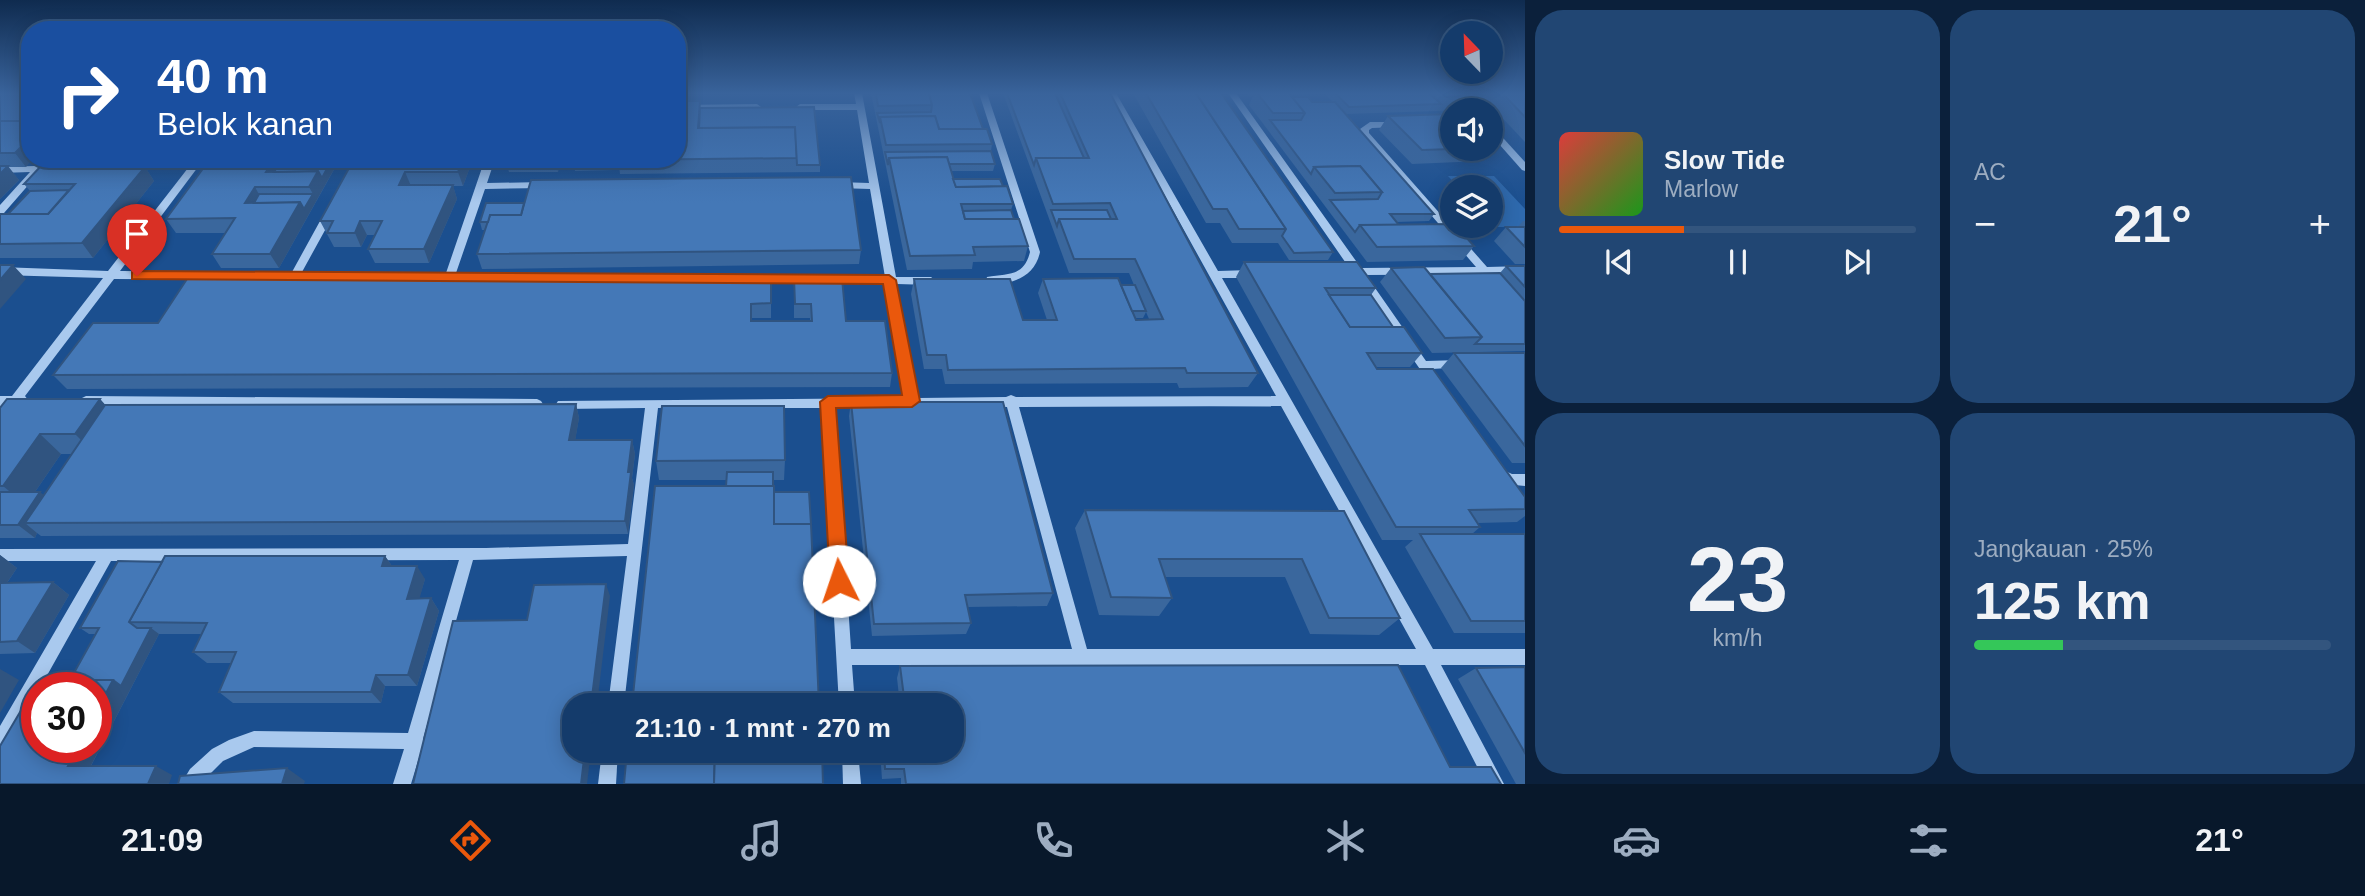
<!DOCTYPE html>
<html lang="id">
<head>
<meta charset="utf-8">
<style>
	:root { --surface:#143b6b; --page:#214673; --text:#f1f3f6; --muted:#9dadc1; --line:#33557e; --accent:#ea580c }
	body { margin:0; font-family:Helvetica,sans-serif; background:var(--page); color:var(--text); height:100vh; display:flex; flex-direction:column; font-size:26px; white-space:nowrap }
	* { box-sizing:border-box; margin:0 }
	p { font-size:23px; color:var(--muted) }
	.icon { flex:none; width:38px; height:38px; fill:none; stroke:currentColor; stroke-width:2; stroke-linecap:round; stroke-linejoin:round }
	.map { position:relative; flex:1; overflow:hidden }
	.sheet { display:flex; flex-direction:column; gap:10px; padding:10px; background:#0b203b; width:840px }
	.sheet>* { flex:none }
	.guide { position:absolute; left:21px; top:21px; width:665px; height:147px; border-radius:28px; box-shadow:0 4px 18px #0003,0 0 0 2px var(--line); background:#1a4fa0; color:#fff; overflow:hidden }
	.needle { width:46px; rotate:337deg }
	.tools { position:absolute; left:1440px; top:21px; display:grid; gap:14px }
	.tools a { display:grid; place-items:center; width:63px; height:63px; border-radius:50%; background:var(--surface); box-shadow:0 4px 18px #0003,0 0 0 2px var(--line); font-size:35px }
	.speed { position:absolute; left:21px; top:672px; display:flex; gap:14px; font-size:35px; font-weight:700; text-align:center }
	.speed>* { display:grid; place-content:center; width:91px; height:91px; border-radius:50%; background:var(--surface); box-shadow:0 4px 18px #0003,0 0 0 2px var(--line); line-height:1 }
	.speed .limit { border:10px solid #d22; background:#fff; color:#111 }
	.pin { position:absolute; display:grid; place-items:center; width:60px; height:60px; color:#fff; margin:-72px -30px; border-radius:50% 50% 50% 0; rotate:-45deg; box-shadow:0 0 7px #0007 }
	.pin .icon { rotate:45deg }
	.me { position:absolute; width:77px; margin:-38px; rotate:356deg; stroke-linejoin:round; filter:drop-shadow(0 0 5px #0008) }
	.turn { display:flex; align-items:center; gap:24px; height:147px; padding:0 21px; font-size:32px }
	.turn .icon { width:91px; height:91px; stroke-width:2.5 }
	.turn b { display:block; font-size:49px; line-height:60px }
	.big { font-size:52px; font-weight:700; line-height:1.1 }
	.sheet .tile { flex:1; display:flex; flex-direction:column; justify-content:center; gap:10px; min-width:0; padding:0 24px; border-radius:28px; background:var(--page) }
	.sheet .dial { align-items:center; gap:0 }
	.dial b { font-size:91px; line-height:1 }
	.song { display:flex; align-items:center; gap:21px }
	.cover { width:84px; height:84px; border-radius:10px; background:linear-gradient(135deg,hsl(0 70% 55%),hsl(120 70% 35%)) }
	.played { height:7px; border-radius:4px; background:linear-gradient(90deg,var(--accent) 35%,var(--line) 35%) }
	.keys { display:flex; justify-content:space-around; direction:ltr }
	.heat { display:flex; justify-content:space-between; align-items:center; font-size:38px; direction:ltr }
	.charge { height:10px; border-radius:5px; background:linear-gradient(90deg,#34c759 25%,var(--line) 0) }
	.sheet .tiles { flex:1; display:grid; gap:10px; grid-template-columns:repeat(2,1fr) }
	.trip { position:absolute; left:562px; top:693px; width:402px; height:70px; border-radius:28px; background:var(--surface); box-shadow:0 4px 18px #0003,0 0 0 2px var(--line); font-weight:700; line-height:70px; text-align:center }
	.tabs { display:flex; height:112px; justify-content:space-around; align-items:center; background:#08182b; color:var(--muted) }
	.tabs .icon { width:49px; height:49px }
	.tabs .on { color:var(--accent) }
	.tabs b { font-size:32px; color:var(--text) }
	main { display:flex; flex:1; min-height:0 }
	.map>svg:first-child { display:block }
	.green { fill:#2e69ad }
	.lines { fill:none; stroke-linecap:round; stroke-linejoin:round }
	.minor { fill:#a9c9ee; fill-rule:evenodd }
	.wall { fill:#3a679d; fill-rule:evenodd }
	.shaded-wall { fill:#305480 }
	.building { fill:#4478b7; stroke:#305480; stroke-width:2 }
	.route { fill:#ea580c; stroke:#983908; stroke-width:2 }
</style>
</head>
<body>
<main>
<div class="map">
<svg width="1525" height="784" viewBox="0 0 1525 784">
	<rect width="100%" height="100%" fill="#1b4f8f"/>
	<path class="green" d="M1448,176H1494L1525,209V227H1494L1491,224V187H1458Z"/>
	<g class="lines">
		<g class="minor">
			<path d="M854,93H862L896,277H931L936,281L931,285L897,284L918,398L1006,397L1011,395L1016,397L1276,396L1108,93H1116L1218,271L1251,270L1256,274L1251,278H1222L1433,649H1525V665H1441L1504,784H1486L1425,665H852L855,705H839L822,408H658L624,705H608L627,556L473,560L423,739L424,741L411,784H393L404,749L254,747L223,761L200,784H181L190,769L212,749L229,740L254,731L408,733L459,560L111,561L40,688H37V693L6,748L0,750V726L96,561H0V549L486,548L628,544L645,408L562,409L558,407L556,404L558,401L905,398L886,284L826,283L821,279L826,275L885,277L870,189L838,188L833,185L838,182L869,183L857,110H800L796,107L800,104H856ZM1281,406L1416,649H1087L1019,407ZM1007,407L1072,649H851L835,408Z"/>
			<path d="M979,93H987L1040,252C1035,277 1011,286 987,283L986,280L987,277C1008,273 1024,277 1030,252Z"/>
			<path d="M1228,93H1236L1361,268L1476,267L1361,134L1360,129L1370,122H1401L1402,124L1398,127L1372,128L1369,130V133L1487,267L1525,266V274L1366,275L1426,361L1460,360L1466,364L1464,367L1432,369L1441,382L1435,387L1431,385L1355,276L1350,275L1349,272L1350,269Z"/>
			<path d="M1455,93H1464L1478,110H1470Z"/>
			<path d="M757,104L761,107L760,109L677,111V105Z"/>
			<path d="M1491,127L1494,128L1525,162V171L1522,170L1491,135Z"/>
			<path d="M42,159H51L4,213L0,214V205L30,172L0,173V167L35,166Z"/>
			<path d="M195,159H204L120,271L292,272L325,212L330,209L335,212L302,272L446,273L485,159H495L487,183L543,182L548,185L543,188L485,189L456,273L714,274L719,278L714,282L114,279L25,396L28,400L26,403L19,405L4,423L0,425V411L4,406H0V396H12L103,278L0,275V267L108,271Z"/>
			<path d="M756,275H808L813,279L808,283L752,282L751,279Z"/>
			<path d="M86,396L537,399L541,401L543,404L541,407L537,409L86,406L82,404L80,401L82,398Z"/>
			<path d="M1501,469L1512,474H1525V486L1504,484L1494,474L1496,470Z"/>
			<path d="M602,751H618L616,784H598Z"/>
			<path d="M842,751H858L861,784H843Z"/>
		</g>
	</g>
	<g class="wall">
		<path d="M0,93L26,167H8L19,180L0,199Z"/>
		<path d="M677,93H685L684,100H677Z"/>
		<path d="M871,93H970L983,129L992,144L991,151L995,164L993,171H951L953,179L1003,186L1013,204L1011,210L1014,219L1028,246L1024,261L973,262L972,269L907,270Z"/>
		<path d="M1003,93H1110L1258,373L1248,387L1179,388L1177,383L945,384L942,369H924L911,294L914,279L1023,320H1047L1038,293L1043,279L1121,285H1134L1129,273H1069ZM1146,312L1149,319L1136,320L1135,318H1143Z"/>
		<path d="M1133,93H1221L1333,252L1328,260H1289L1278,243H1232L1220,223H1206Z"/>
		<path d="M1246,93H1473L1477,96L1467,110L1346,114L1434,214L1429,221L1396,222L1399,225L1474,246L1463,260L1367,262L1249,105L1253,96L1249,97ZM1325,94L1333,102H1312L1292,97L1290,95Z"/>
		<path d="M1479,93H1525V142Z"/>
		<path d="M700,108L820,165V172L620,174L618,159Z"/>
		<path d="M1388,116L1452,149H1491V146L1493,147L1482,161L1412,164L1379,130Z"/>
		<path d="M60,159H172L171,160H118L113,167H145L154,181L93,258H0V214H8L30,191L24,184L52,167Z"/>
		<path d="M210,159H340L279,268H221L212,254L225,233H176L166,219Z"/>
		<path d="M354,159H473L463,186H453L457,199L429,263H375L368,249L375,235H367L361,247H334L320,221Z"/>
		<path d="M505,159H561L558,172H509Z"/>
		<path d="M573,159H618L616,170L575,171Z"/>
		<path d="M486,203L861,250L859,264L482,269L477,254L485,230H482L480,222Z"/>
		<path d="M1523,221H1525V264H1515L1494,241L1506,227H1518Z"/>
		<path d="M1244,262L1376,288L1371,295L1393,327L1422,353L1410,367H1376L1525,497V516L1517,522L1478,523L1480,527L1472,534H1525V633H1454L1405,547L1413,540H1382L1236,277Z"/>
		<path d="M1506,266H1525V351L1432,353L1380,282L1391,268L1430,274L1500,273Z"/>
		<path d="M771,278V318H751V321H810V318H794V278L846,321L892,373L890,387L67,389L53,375L158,323Z"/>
		<path d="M1454,353H1525V463H1512L1441,368Z"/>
		<path d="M100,399L105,405L576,404L579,418L575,440H632L635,454L632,478L634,485L628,534L41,536L37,533L35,538H0V408ZM61,454H72L44,495L35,492Z"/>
		<path d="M851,402L1053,593L1047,606L968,607L971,623L966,634L872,636L849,416Z"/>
		<path d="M785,460L784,480H773L774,492L726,486L727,480H659L656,461Z"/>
		<path d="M1085,510L1344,511L1400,618L1379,635L1310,634L1285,577H1165L1172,598L1159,616L1099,615L1075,528Z"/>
		<path d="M0,555L17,568L7,583L53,582L69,595L35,653L0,654Z"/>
		<path d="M385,556L392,566L425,579L419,598H431L439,611L417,686H385L381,703H233L219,692L231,663H207L193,652L201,634H159L91,766L172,775L0,784L70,680L96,634H89L80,628L162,562Z"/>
		<path d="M900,666L1450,767L1501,784H901V778L882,779L880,751H952V705H900L897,678Z"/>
		<path d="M1525,667V784H1516L1458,679L1476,668Z"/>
	</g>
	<g class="shaded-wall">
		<path d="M30,138V159H33L26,167L15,153Z"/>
		<path d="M108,159H117L118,160L100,181L95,174Z"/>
		<path d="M274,159H276L282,172H266Z"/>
		<path d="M328,159H340L333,171Z"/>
		<path d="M463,159H473L463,186L458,172Z"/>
		<path d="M556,159H561L558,172Z"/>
		<path d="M614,159H618L616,170Z"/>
		<path d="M330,163L333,171L279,268L270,254L300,202L313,194L309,187L318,171Z"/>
		<path d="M8,166L19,180L0,199V174Z"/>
		<path d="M145,167L154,181L93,258L82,243Z"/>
		<path d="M405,172L411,186L399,185Z"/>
		<path d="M453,185L457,199L429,263L424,249Z"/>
		<path d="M255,187L263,202L245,203Z"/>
		<path d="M360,221L367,235L361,247L355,233Z"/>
		<path d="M13,265L26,279L0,309V280Z"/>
		<path d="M100,399L118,419L95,454L75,434Z"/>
		<path d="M576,404L579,418L573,454L569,440Z"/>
		<path d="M40,434L61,454L26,505L3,486Z"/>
		<path d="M632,440L635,454L632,478L634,485L628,534L625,521L628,472Z"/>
		<path d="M40,492L56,505L25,523L37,533L35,538L18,525Z"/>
		<path d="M0,555L17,568L0,593Z"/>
		<path d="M385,556L394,569L382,566Z"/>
		<path d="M417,566L425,579L416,611L407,599Z"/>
		<path d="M53,582L69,595L35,653L17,641Z"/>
		<path d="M606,584L610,596L597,705H591Z"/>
		<path d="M431,598L439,611L417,686L408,675Z"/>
		<path d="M151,628L159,634L86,775L68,766L78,747H96V712L113,680Z"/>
		<path d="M0,669L19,680L0,713Z"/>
		<path d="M376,675L385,686L381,703L371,692Z"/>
		<path d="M585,751H591L587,784H581Z"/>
		<path d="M156,766L172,775L169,784H148Z"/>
		<path d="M287,768L305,781L304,784H282Z"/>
	</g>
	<g class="building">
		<rect x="0" y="93" width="30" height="28"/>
		<path d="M929,93L932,105L878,106L876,94Z"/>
		<path d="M929,93H970L983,129H939L935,116L880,117V123L877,113L931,112L932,105Z"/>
		<path d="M1007,93H1055L1084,158H1036L1034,165Z"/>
		<path d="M1060,93H1110L1258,373H1187L1185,368L948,370L946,355H927L914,279H1010L1023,320H1057L1043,279L1118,278L1136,320L1163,319L1135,259H1074L1059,219H1117L1110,203L1053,204L1036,158H1089Z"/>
		<path d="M1146,93H1196L1286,229H1239L1227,209H1213Z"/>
		<path d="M1196,93H1221L1333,252L1294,253L1282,236L1286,229Z"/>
		<path d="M1257,93H1289L1305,113H1273Z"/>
		<path d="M1335,93H1429L1441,104L1349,107Z"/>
		<path d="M1441,93H1473L1477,96L1445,97Z"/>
		<path d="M1502,93H1525V117Z"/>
		<path d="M1292,97H1308L1312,102H1335L1434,214H1390L1399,225H1360L1355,232L1330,200L1378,199L1382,192L1360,166L1314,167L1311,174L1270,120H1301L1305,113Z"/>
		<path d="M677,101H700L698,128L795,127L797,158L618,160V159H677Z"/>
		<path d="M814,107L820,165H797L795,127L699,128L700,108Z"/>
		<path d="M1452,114V149L1422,150L1388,116Z"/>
		<path d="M935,116L939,129H987L992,144L886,145L880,117Z"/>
		<path d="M0,121H30V138L15,153H0Z"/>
		<path d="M991,151L995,164H949L947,157L889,158L888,165L885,152Z"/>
		<path d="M947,157L956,187L1007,186L1013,204H961L965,219H1019L1028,246L973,247L975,255L910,256L889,158Z"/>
		<path d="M60,159H108L101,167H52Z"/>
		<path d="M210,159H274L266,172L318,171L309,187H255L245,203L300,202L270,254H212L235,218L166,219Z"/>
		<path d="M354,159H463L458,172H405L399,185H453L424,249H368L382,221H360L355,233H327L333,221H320Z"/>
		<path d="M330,163L322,178L318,171L274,172L279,164Z"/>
		<path d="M0,166H8L0,174Z"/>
		<path d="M1360,166L1382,192L1335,193L1314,167Z"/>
		<path d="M40,167H145L82,243L0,244V214H48L75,184H24Z"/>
		<path d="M851,177L861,250L477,254L490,215H521L531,180Z"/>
		<path d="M953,179H1000L1003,186L956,187Z"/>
		<path d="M69,190L48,214H8L30,191Z"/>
		<path d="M259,194H313L304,209L300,202L254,203Z"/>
		<path d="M486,203H524L521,215H490L488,222H480Z"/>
		<path d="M1011,210L1014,219H965L963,211Z"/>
		<path d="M1051,210H1107L1111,219H1059L1057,226Z"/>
		<path d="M1452,224V226H1456L1474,246L1377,247L1360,225Z"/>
		<path d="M1506,227H1525V247Z"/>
		<path d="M1244,262H1357L1376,288H1325L1350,327H1404L1422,353H1367L1377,369H1433L1525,497V509L1469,510L1480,527H1396Z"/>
		<path d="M0,265H13L0,280Z"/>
		<path d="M1506,266H1525V287Z"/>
		<path d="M1424,267L1482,337L1445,338L1391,268Z"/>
		<path d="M1500,273L1525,301V344H1475L1482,337L1430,274Z"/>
		<path d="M771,278V303L751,304V321H812L811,304H795L794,278H842L846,321H885L892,373L53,375L93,323H158L187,279Z"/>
		<path d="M1121,285H1135L1146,311H1132Z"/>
		<path d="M1329,295H1371L1393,327H1350Z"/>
		<path d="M1454,353H1525V446Z"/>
		<path d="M7,399H100L75,434H40L3,486H0V408Z"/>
		<path d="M851,402H1003L1053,593L965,595L971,623L874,624Z"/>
		<path d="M576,404L569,440H632L628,472H631L625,521L25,523L105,405Z"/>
		<path d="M662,406H784L785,460L656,461Z"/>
		<path d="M727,472H773V486H726Z"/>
		<path d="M655,486H774V524H811L819,705H632Z"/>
		<path d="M0,492H40L18,525H0Z"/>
		<path d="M774,492H809L811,524H774Z"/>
		<path d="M1085,510L1344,511L1400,618H1329L1302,559H1159L1172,598L1111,597Z"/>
		<path d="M1420,534H1525V621H1471Z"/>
		<path d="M165,556H385L382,566H417L407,599L431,598L408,675H376L371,692H219L236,652H193L207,623L129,622Z"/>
		<path d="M118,561L162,562L129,622L137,628H151L121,686L113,680H70L99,628H80Z"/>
		<path d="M53,582L17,641L0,642V583Z"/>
		<path d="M606,584L591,705H574V751H585L581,784H413L453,621L527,620L534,585Z"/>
		<path d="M1398,665L1450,767H1491L1501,784H906L904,769H885L884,751H952V705H905L900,666Z"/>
		<path d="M1525,667V753L1476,668Z"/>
		<path d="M39,680H113L96,712V688H37V747H78L68,766H156L148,784H0V746Z"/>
		<path d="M627,751H715L714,784H624Z"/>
		<path d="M715,751H822L823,784H714Z"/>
		<path d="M287,768L282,784H178L180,776Z"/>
	</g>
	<linearGradient id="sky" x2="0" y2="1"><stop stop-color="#0f2b4f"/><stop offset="0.46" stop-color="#39639b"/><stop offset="1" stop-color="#39639b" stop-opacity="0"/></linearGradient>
	<rect width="1525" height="203" fill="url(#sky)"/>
	<path class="route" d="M137,271L889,275L896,280L920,401L912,407L836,408L849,581L846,587L839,589L832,587L830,581L820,402L828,396L902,395L883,284L132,279V272Z"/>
</svg>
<div class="tools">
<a><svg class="needle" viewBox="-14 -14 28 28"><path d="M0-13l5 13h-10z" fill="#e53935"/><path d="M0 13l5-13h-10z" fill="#9dadc1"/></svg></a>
<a><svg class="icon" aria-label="sound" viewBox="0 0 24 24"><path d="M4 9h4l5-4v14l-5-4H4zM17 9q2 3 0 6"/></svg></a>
<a><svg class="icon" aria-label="layers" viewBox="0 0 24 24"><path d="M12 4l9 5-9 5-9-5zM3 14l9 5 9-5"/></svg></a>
</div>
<div class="speed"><div class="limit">30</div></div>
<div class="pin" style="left:137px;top:276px;background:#d93025"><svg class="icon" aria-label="arrive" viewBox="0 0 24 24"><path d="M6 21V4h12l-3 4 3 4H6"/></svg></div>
<svg class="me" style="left:839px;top:581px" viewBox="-20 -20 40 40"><circle r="19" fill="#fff"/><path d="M0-13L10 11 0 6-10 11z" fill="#ea580c"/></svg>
<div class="trip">21:10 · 1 mnt · 270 m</div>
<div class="guide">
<div class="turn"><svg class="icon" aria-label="right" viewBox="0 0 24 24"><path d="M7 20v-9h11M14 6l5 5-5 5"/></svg><div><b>40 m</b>Belok kanan</div></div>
</div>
</div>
<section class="sheet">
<div class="tiles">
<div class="tile">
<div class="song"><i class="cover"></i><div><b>Slow Tide</b><p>Marlow</p></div></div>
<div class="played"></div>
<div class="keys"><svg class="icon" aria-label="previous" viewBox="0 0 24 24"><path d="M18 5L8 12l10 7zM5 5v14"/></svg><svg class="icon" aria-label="pause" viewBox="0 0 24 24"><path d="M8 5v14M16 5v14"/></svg><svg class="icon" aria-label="next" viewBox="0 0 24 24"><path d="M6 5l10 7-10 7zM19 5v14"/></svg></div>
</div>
<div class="tile"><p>AC</p>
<div class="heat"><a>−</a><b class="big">21°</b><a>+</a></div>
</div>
<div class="tile dial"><b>23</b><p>km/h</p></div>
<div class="tile"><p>Jangkauan · 25%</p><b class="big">125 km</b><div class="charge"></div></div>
</div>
</section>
</main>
<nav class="tabs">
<b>21:09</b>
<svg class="icon on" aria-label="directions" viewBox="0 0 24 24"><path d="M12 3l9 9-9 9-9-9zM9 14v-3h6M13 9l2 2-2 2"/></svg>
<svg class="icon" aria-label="music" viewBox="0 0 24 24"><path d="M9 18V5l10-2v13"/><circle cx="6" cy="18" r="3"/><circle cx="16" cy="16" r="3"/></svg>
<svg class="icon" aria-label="phone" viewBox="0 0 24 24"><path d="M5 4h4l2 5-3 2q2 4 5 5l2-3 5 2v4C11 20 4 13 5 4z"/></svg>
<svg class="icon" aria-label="climate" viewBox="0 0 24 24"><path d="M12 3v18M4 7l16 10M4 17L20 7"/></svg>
<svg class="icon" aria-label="car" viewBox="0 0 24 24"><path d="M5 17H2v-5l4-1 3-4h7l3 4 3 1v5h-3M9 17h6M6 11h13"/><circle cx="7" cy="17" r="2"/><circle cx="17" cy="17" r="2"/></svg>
<svg class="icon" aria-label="filters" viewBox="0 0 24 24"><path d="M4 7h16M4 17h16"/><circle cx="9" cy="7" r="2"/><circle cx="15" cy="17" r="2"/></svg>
<b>21°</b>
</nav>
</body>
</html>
